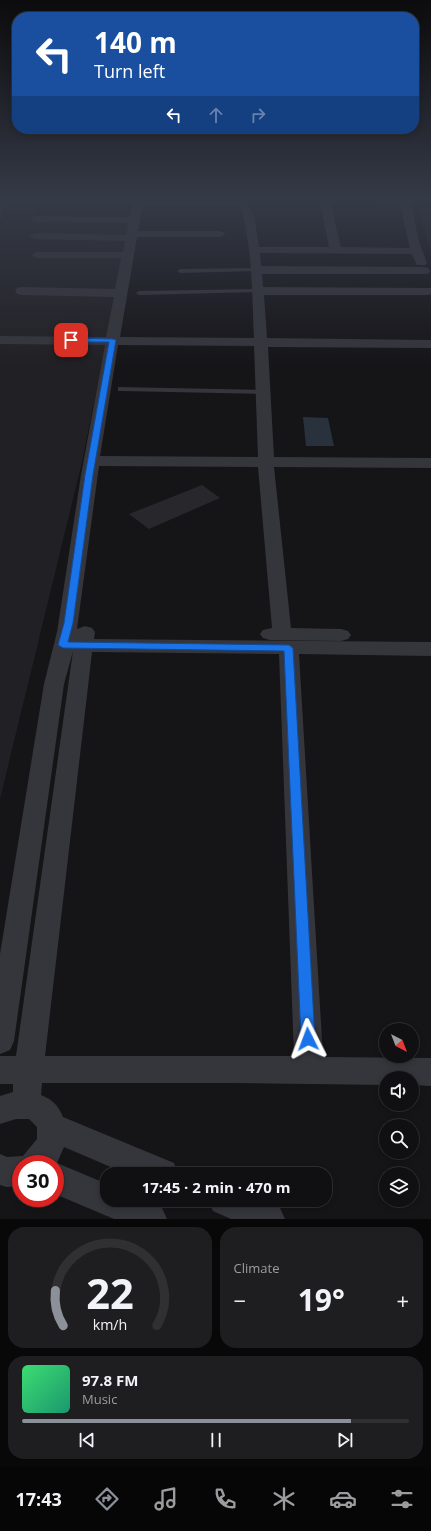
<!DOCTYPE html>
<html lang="en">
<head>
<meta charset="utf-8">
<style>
	:root { --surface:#100f11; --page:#1e1d1f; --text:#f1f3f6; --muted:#9c9c9f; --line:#302f31; --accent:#8c9099 }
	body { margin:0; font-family:"Open Sans",sans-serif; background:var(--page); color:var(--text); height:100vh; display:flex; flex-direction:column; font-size:15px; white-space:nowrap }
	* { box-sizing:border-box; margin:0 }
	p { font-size:13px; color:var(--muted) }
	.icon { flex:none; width:22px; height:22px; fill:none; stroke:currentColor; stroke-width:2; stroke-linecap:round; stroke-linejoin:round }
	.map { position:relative; height:1219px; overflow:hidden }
	.drawer { display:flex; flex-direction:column; gap:8px; padding:8px; background:#090809; flex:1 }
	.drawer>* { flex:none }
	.hud { position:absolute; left:12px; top:12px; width:407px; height:122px; border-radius:16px; box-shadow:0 2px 6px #0003,0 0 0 1px var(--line); background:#1a4fa0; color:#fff; overflow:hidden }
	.needle { width:26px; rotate:138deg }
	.fabs { position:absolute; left:379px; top:1023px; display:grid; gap:8px }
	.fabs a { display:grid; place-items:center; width:40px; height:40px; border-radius:50%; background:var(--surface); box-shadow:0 2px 6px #0003,0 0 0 1px var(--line); font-size:20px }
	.speed { position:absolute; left:12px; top:1155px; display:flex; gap:8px; font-size:20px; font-weight:700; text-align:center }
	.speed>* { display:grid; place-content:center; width:52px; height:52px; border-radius:50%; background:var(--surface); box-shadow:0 2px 6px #0003,0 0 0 1px var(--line); line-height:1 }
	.speed .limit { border:6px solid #d22; background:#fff; color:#111 }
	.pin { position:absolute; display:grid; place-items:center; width:34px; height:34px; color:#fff; margin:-17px; border-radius:8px; box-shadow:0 2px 6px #0006 }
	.me { position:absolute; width:44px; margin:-22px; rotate:357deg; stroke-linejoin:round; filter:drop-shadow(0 0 3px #0008) }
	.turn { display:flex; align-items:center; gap:14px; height:84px; padding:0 16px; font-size:18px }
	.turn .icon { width:52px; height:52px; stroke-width:2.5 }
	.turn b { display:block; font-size:28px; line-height:34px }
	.lanes { display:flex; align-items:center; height:38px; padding:0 16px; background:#0003; justify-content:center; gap:20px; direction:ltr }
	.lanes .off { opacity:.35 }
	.big { font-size:30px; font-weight:700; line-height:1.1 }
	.drawer .widget { flex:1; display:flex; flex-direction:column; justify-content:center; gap:6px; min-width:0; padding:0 14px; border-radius:16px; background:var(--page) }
	.drawer .dial { align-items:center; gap:0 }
	.dial svg { height:104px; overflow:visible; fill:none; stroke:var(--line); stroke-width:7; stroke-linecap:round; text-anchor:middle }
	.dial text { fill:var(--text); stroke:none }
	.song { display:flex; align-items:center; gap:12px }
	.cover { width:48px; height:48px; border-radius:6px; background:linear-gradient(135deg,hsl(140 70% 55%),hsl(160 70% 35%)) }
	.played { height:4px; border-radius:2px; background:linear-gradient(90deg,var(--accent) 85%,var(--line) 85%) }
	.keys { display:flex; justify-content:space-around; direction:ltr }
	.heat { display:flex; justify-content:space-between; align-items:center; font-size:22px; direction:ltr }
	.drawer .tiles { flex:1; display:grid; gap:8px; grid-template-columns:1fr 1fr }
	.widget:last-child { grid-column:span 2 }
	.trip { position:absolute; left:100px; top:1167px; width:232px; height:40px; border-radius:16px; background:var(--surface); box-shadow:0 2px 6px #0003,0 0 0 1px var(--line); font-weight:700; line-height:40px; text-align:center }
	.menu { display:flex; height:64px; justify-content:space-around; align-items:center; background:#060607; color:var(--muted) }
	.menu .icon { width:28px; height:28px }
	.menu .on { color:var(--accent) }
	.menu b { font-size:18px; color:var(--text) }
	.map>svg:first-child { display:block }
	.built { fill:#212024 }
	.water { fill:#29323c }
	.building { fill:#28272b }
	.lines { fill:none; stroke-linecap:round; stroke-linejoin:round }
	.lane { fill:#35363c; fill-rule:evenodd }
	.street { fill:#35363c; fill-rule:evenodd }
	.rail { stroke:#484951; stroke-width:2; stroke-dasharray:3 2.5; stroke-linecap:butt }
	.route { fill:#1a73e8; stroke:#114b97 }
</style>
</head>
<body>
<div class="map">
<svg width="431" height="1219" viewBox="0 0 431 1219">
	<rect width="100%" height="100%" fill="#151417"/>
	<g class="built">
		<path d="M0,197H40L33,219H131L82,462L0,799Z"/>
		<path d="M416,197H431V253Z"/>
	</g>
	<path class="water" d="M303,417L328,418L334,446H306Z"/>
	<path class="building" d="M202,485L220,498L149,529L129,514Z"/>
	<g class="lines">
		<g class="lane">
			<path d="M256,268L259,270L258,271L180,273L177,271L180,269Z"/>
			<path d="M257,289L260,291L259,292L139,295L136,293L139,291Z"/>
			<path d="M118,387L263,390L267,392L263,394L121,391H118Z"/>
		</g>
		<g class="street">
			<path d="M135,197H145V199L238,200L237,197H247L255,221L259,247H329L319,197H409L419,241L427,263L425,265H417L412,254L260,253L261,266L424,267L428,268L430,271L428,274H262L263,287L431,288V294L429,295H264L267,338L431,340V348L268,347L274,457L431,458V468L274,467L291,628L341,629L348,631L351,635L348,639L341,641L270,640L263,638L260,634L263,630L272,628L258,467L99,466L77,629L85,626L92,628L95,632L94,639L431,642V656L299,654L323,1057L431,1058V1086L412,1085V1078H386V1085L237,1083H42L41,1095C53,1100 58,1105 63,1117L174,1163L178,1174H127L64,1147L57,1163L107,1184V1200H144L162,1208L167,1219H114L55,1194V1164H21V1186L7,1187L0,1185V1154L7,1157L23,1156L37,1139V1127L29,1119H16L0,1124V1096L13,1092V1084H0V1056H16L73,651L64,684L14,1041L10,1050L0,1054V954L44,684L57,632L81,475L105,345L0,344V336L106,337L114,297L21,295L17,294L15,291L17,288L21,287L115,289L121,258H38L34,257L32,255L34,253L38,252H123L125,241L35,239L29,236L35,233L126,235L129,223L35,222L30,219L35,216L130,217L133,205L32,204L27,201L32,198L134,199ZM330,202L400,205L410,248L341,247ZM143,205L240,206C253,247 252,295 254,338L120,337L137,237H220L226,234L220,231H138ZM118,345L254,346L258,457L100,456ZM92,652L279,654L294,1056H45Z"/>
			<path d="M208,1200H262L280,1208L285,1219H231L213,1211Z"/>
		</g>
		<path class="rail" d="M0,218L4,197"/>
	</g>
	<linearGradient id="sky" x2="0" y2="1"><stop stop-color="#0c0b0d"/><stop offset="0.54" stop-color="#353a47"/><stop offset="1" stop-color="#353a47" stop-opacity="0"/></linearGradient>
	<rect width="431" height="368" fill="url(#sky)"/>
	<path class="route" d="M71,338L113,339L116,340L93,475L73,623L68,642L289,645L293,648L315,1039L313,1043L308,1045L303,1043L301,1039L284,651L63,648L58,645L64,623L85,475L109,342H68L67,340Z"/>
</svg>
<div class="fabs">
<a><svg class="needle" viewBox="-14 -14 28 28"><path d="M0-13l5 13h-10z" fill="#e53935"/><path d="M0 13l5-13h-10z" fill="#9c9c9f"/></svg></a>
<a><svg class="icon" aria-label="sound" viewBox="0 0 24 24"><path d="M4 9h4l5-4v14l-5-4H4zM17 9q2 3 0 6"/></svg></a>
<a><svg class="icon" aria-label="search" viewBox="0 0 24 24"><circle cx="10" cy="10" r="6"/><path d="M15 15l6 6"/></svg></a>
<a><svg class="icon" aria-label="layers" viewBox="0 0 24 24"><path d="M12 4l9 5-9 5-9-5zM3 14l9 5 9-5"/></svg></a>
</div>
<div class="speed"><div class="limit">30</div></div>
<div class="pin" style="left:71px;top:340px;background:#d93025"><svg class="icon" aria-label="arrive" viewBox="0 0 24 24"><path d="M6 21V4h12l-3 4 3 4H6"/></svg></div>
<svg class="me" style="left:308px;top:1039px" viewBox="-20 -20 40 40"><path d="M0-17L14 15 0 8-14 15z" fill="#1a73e8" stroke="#fff" stroke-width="4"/></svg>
<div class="trip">17:45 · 2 min · 470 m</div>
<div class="hud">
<div class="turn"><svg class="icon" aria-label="left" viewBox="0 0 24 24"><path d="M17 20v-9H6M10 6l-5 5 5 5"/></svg><div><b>140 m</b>Turn left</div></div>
<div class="lanes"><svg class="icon" aria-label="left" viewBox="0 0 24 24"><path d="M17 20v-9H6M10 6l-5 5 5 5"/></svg><svg class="icon off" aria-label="ahead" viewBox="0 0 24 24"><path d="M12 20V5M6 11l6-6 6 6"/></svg><svg class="icon off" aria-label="right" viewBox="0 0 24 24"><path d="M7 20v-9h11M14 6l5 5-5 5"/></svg></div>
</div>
</div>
<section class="drawer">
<div class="tiles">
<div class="widget dial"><svg viewBox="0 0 100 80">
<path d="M14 69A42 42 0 1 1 86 69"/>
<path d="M14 69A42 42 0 0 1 8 42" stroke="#8c9099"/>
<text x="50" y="56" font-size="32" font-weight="700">22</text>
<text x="50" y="72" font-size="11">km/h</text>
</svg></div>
<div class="widget"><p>Climate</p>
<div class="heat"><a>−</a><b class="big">19°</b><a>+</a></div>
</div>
<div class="widget">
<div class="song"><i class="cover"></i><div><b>97.8 FM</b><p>Music</p></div></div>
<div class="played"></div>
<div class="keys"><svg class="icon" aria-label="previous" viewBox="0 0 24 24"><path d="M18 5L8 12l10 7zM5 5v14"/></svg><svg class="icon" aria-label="pause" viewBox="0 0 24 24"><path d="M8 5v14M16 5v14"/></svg><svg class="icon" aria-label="next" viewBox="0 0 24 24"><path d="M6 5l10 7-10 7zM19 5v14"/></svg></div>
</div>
</div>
</section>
<nav class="menu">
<b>17:43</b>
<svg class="icon on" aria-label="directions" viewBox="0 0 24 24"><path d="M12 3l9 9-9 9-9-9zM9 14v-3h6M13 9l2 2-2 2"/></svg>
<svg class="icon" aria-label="music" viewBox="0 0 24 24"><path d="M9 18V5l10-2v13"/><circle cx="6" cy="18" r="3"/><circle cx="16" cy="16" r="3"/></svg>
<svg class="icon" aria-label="phone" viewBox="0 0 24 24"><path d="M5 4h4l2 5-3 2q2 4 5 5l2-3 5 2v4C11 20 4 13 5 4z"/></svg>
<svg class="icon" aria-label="climate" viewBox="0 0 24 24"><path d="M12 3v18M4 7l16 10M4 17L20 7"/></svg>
<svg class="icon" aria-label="car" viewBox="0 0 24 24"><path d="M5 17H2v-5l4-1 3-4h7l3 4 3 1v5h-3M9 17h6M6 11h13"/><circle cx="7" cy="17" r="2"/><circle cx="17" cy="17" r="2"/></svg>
<svg class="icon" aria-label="filters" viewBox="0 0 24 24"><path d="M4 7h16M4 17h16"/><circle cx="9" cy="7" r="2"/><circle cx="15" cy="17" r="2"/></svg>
</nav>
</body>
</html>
